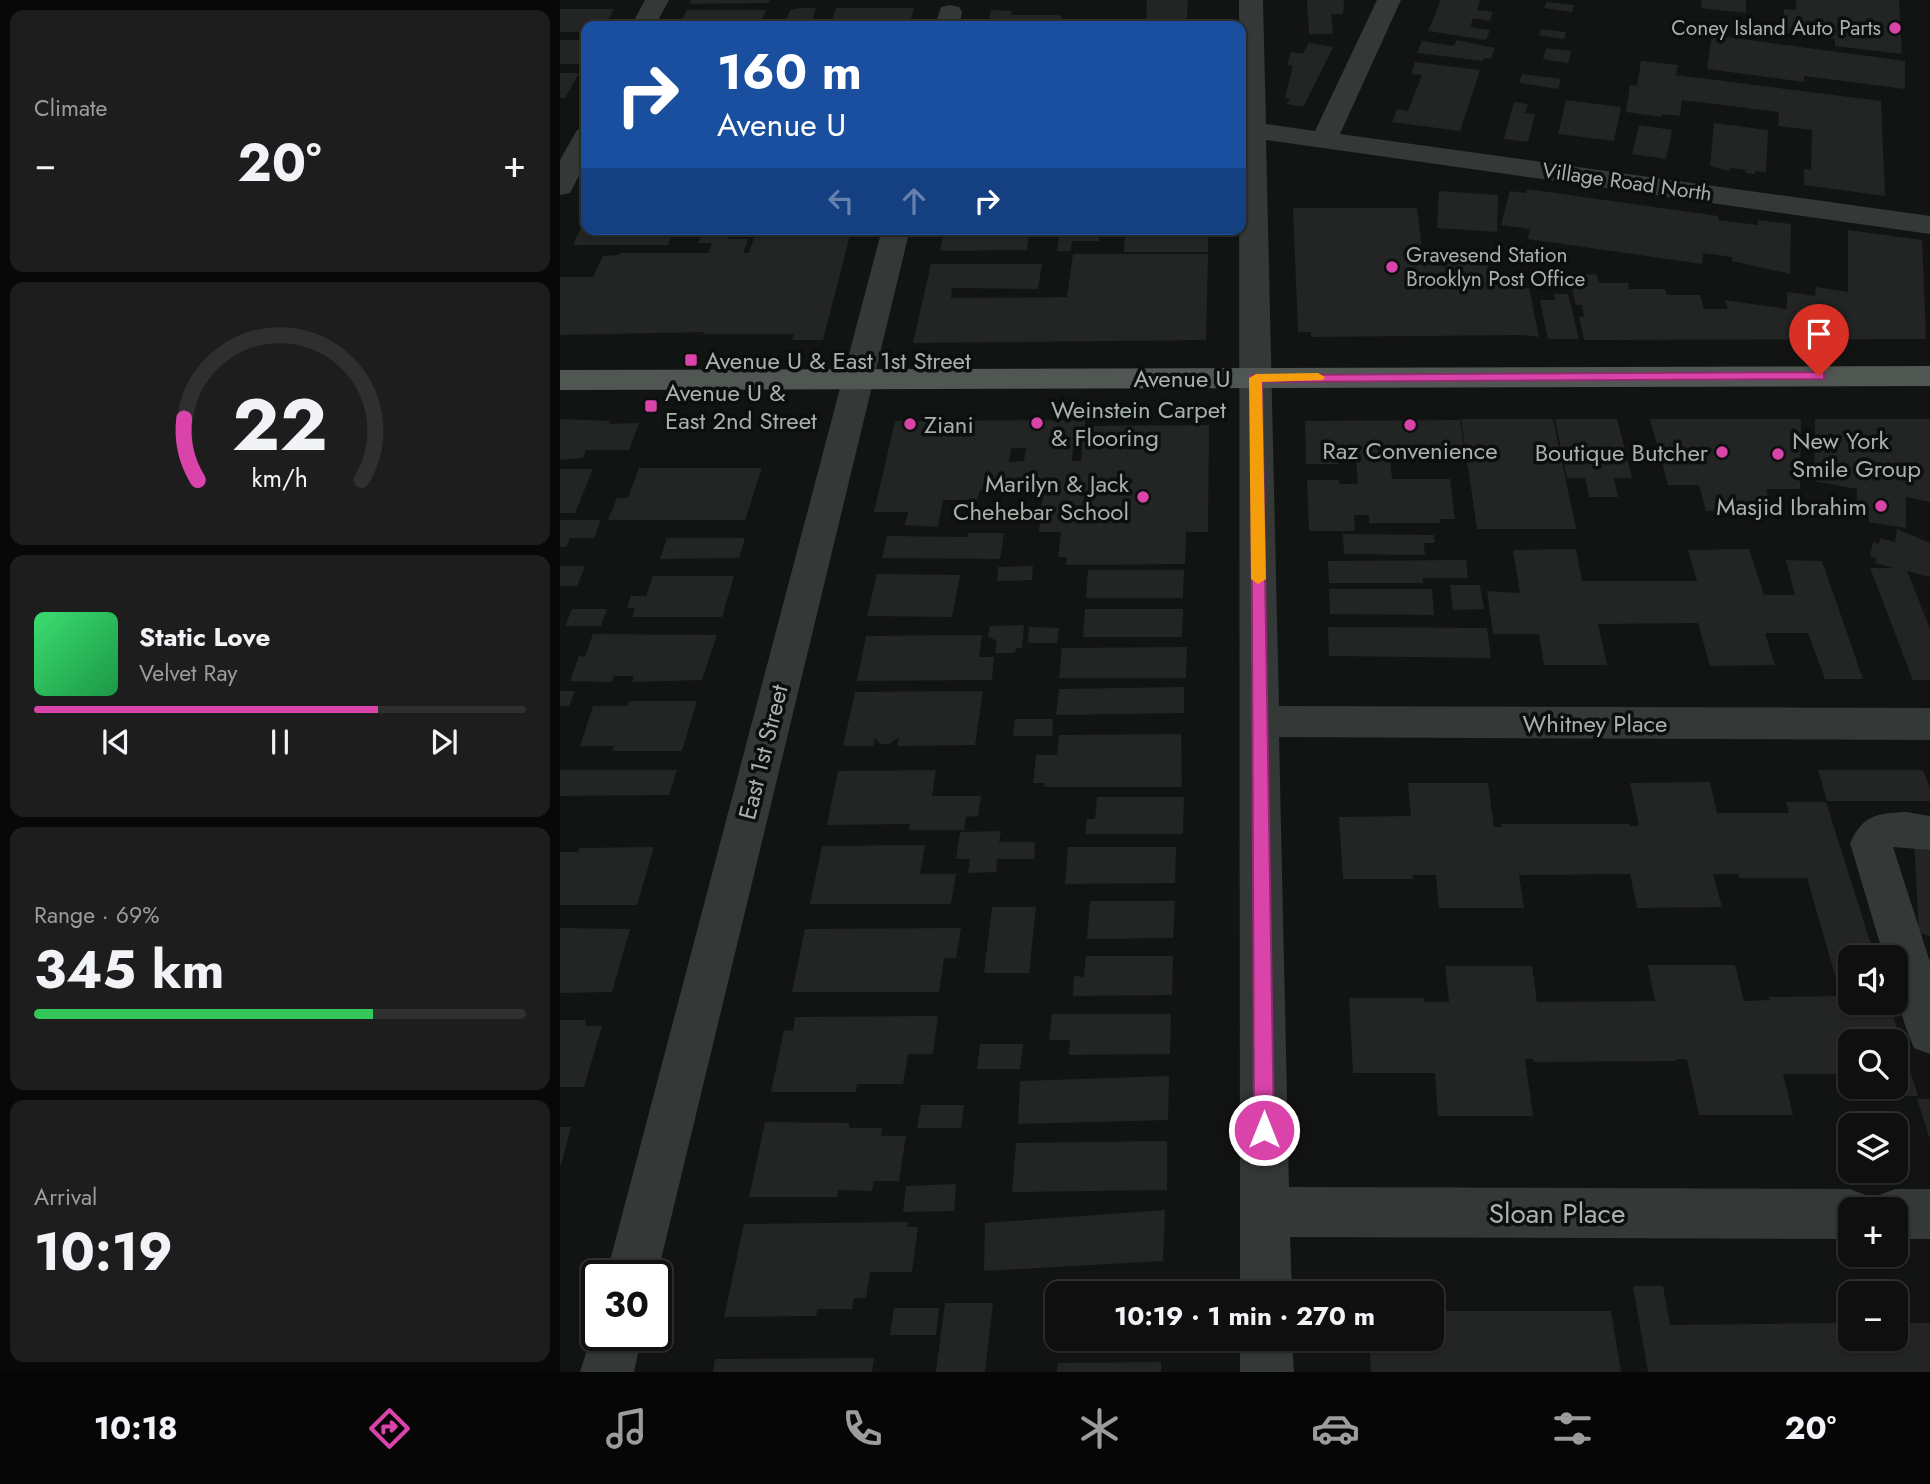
<!DOCTYPE html>
<html lang="en">
<head>
<meta charset="utf-8">
<style>
	:root { --surface:#0e0f0e; --page:#1c1d1c; --text:#f1f3f6; --muted:#9b9c9e; --line:#2e2f2e; --accent:#da44aa }
	body { margin:0; font-family:Jost,sans-serif; background:var(--page); color:var(--text); height:100vh; display:flex; flex-direction:column; font-size:26px; white-space:nowrap }
	* { box-sizing:border-box; margin:0 }
	p { font-size:23px; color:var(--muted) }
	.icon { flex:none; width:38px; height:38px; fill:none; stroke:currentColor; stroke-width:2; stroke-linecap:round; stroke-linejoin:round }
	.map { position:relative; flex:1; overflow:hidden }
	.panel { display:flex; flex-direction:column; gap:10px; padding:10px; background:#080808; width:560px }
	.panel>* { flex:none }
	.hud { position:absolute; left:21px; top:21px; width:665px; height:214px; border-radius:14px; box-shadow:0 2px 5px #0004,0 0 0 2px var(--line); background:#1a4fa0; color:#fff; overflow:hidden }
	.fabs { position:absolute; left:1278px; top:945px; display:grid; gap:14px }
	.fabs a { display:grid; place-items:center; width:70px; height:70px; border-radius:14px; background:var(--surface); box-shadow:0 2px 5px #0004,0 0 0 2px var(--line); font-size:35px }
	.speed { position:absolute; left:21px; top:1260px; display:flex; gap:14px; font-size:35px; font-weight:700; text-align:center }
	.speed>* { display:grid; place-content:center; width:91px; height:91px; border-radius:50%; background:var(--surface); box-shadow:0 2px 5px #0004,0 0 0 2px var(--line); line-height:1 }
	.speed .limit { border:4px solid #111; border-radius:10px; background:#fff; color:#111 }
	.pin { position:absolute; display:grid; place-items:center; width:60px; height:60px; color:#fff; margin:-72px -30px; border-radius:50% 50% 50% 0; rotate:-45deg; box-shadow:0 0 7px #0007 }
	.pin .icon { rotate:45deg }
	.me { position:absolute; width:77px; margin:-38px; rotate:0deg; stroke-linejoin:round; filter:drop-shadow(0 0 5px #0008) }
	.turn { display:flex; align-items:center; gap:24px; height:147px; padding:0 21px; font-size:32px }
	.turn .icon { width:91px; height:91px; stroke-width:2.5 }
	.turn b { display:block; font-size:49px; line-height:60px }
	.lanes { display:flex; align-items:center; height:66px; padding:0 21px; background:#0003; justify-content:center; gap:35px; direction:ltr }
	.lanes .off { opacity:.35 }
	.big { font-size:52px; font-weight:700; line-height:1.1 }
	.panel .tile { flex:1; display:flex; flex-direction:column; justify-content:center; gap:10px; min-width:0; padding:0 24px; border-radius:14px; background:var(--page) }
	.panel .dial { align-items:center; gap:0 }
	.dial svg { height:182px; overflow:visible; fill:none; stroke:var(--line); stroke-width:7; stroke-linecap:round; text-anchor:middle }
	.dial text { fill:var(--text); stroke:none }
	.song { display:flex; align-items:center; gap:21px }
	.cover { width:84px; height:84px; border-radius:10px; background:linear-gradient(135deg,hsl(140 70% 55%),hsl(140 70% 35%)) }
	.played { height:7px; border-radius:4px; background:linear-gradient(90deg,var(--accent) 70%,var(--line) 70%) }
	.keys { display:flex; justify-content:space-around; direction:ltr }
	.heat { display:flex; justify-content:space-between; align-items:center; font-size:38px; direction:ltr }
	.charge { height:10px; border-radius:5px; background:linear-gradient(90deg,#34c759 69%,var(--line) 0) }
	.trip { position:absolute; left:485px; top:1281px; width:399px; height:70px; border-radius:14px; background:var(--surface); box-shadow:0 2px 5px #0004,0 0 0 2px var(--line); font-weight:700; line-height:70px; text-align:center }
	.tabs { display:flex; height:112px; justify-content:space-around; align-items:center; background:#060606; color:var(--muted) }
	.tabs .icon { width:49px; height:49px }
	.tabs .selected { color:var(--accent) }
	.tabs b { font-size:32px; color:var(--text) }
	main { display:flex; flex:1; min-height:0 }
	.map>svg:first-child { display:block }
	.building { fill:#222524; fill-rule:evenodd }
	.lines { fill:none; stroke-linecap:round; stroke-linejoin:round }
	.minor { fill:#343836; fill-rule:evenodd }
	.major { fill:#505753; fill-rule:evenodd }
	.route { fill:#da44aa; stroke:#8e2c6e; stroke-width:2 }
	.slow { fill:#f59e0b }
	.poi-dot { fill:#da44aa; stroke:#0d0f0e; stroke-width:2.5 }
	.labels { text-anchor:middle; dominant-baseline:central; stroke-width:7; stroke-linejoin:round; paint-order:stroke }
	.far-poi-label { font-size:21px; fill:#a6b2aa; stroke:#0d0f0e; text-anchor:end }
	.far-street-label { font-size:21px; fill:#a6b2aa; stroke:#0d0f0e }
	.poi-label { font-size:24px; fill:#a6b2aa; stroke:#0d0f0e; text-anchor:start }
	.street-label { font-size:24px; fill:#a6b2aa; stroke:#0d0f0e }
	.near-street-label { font-size:28px; fill:#a6b2aa; stroke:#0d0f0e }
</style>
</head>
<body>
<main>
<section class="panel">
<div class="tile"><p>Climate</p>
<div class="heat"><a>−</a><b class="big">20°</b><a>+</a></div>
</div>
<div class="tile dial"><svg viewBox="0 0 100 80">
<path d="M14 69A42 42 0 1 1 86 69"/>
<path d="M14 69A42 42 0 0 1 8 42" stroke="#da44aa"/>
<text x="50" y="56" font-size="32" font-weight="700">22</text>
<text x="50" y="72" font-size="11">km/h</text>
</svg></div>
<div class="tile">
<div class="song"><i class="cover"></i><div><b>Static Love</b><p>Velvet Ray</p></div></div>
<div class="played"></div>
<div class="keys"><svg class="icon" aria-label="previous" viewBox="0 0 24 24"><path d="M18 5L8 12l10 7zM5 5v14"/></svg><svg class="icon" aria-label="pause" viewBox="0 0 24 24"><path d="M8 5v14M16 5v14"/></svg><svg class="icon" aria-label="next" viewBox="0 0 24 24"><path d="M6 5l10 7-10 7zM19 5v14"/></svg></div>
</div>
<div class="tile"><p>Range · 69%</p><b class="big">345 km</b><div class="charge"></div></div>
<div class="tile"><p>Arrival</p><b class="big">10:19</b></div>
</section>
<div class="map">
<svg width="1370" height="1372" viewBox="0 0 1370 1372">
	<rect width="100%" height="100%" fill="#121413"/>
	<g class="building">
		<path d="M131,0H210L208,3L130,4Z"/>
		<path d="M587,0H628L627,19H586Z"/>
		<path d="M747,0H784L783,14H771L773,34H749Z"/>
		<path d="M881,0H920L917,10L933,12L930,21L913,18L910,27L930,30L926,40L868,31Z"/>
		<path d="M1142,0H1186V13L1141,8Z"/>
		<path d="M1236,0H1339L1342,54L1275,46V39L1223,33L1224,9L1236,10Z"/>
		<path d="M987,2L1014,5L1012,12L984,8Z"/>
		<path d="M241,8H256L252,20H237L235,26H224L230,10Z"/>
		<path d="M276,8H354L351,19L272,20Z"/>
		<path d="M0,9H54L44,26H26V32H0Z"/>
		<path d="M127,10H206L199,26H119Z"/>
		<path d="M431,10L452,11L451,15H497L502,16L500,26H428Z"/>
		<path d="M981,29L1006,32L1004,39L979,35Z"/>
		<path d="M1152,35L1345,61V89L1244,76V82L1147,69Z"/>
		<path d="M0,40H26V58L23,64H0Z"/>
		<path d="M897,40L935,48L931,59L924,58L923,61L857,53L862,41L894,46Z"/>
		<path d="M749,43L773,47L743,107L727,104L730,99L725,98L733,66L727,65L731,52L743,54Z"/>
		<path d="M986,48L1011,51L1008,63L983,59Z"/>
		<path d="M1081,61L1118,65L1116,75L1321,101L1325,196L1244,185V169L1251,170L1252,130L1218,126L1219,112L1122,100L1120,116L1103,114L1102,117L1066,112L1070,85L1077,86Z"/>
		<path d="M855,62L920,70L900,131L832,122L837,109L848,111L862,75L851,74Z"/>
		<path d="M0,73H19L5,98H0Z"/>
		<path d="M962,74L1001,79L998,89L959,83Z"/>
		<path d="M1006,100L1061,107L1054,141L998,134Z"/>
		<path d="M954,102L968,104L965,113L975,114L968,142L944,139Z"/>
		<path d="M1154,123L1208,130L1206,172L1195,171V174L1185,173L1186,170L1170,168L1169,171L1150,166Z"/>
		<path d="M1079,125L1112,130L1106,159L1072,154Z"/>
		<path d="M967,189L1158,216V220L1198,225V220L1231,224L1230,274L1172,261V257L1143,253L1142,264L968,239L970,229L941,225L950,191L966,193Z"/>
		<path d="M879,191L938,195L937,232L877,228Z"/>
		<path d="M733,208H857L862,250H925L931,284L969,288L979,337L963,335L751,337V332H738Z"/>
		<path d="M26,217V229H114L108,245H13Z"/>
		<path d="M144,229H157L155,235H169L167,239H188L183,253H189L195,235H290L263,340H232L234,334H143L144,332L0,335V277H33L43,256L59,255L60,253H148L152,243H138Z"/>
		<path d="M513,229H540L539,241H512L510,251H497L499,237L512,236Z"/>
		<path d="M1288,230L1362,240L1366,339L1024,340L1019,316L1024,317L1022,305H1016L1010,281H1014L1012,275L1036,274L1039,283H1068L1069,289H1105L1107,295H1140L1144,309H1168L1164,300L1227,309V292L1255,296L1256,287L1288,292Z"/>
		<path d="M648,232V252H564L565,233Z"/>
		<path d="M383,235H469L467,250L380,251Z"/>
		<path d="M513,254H648L646,340L353,343L371,264H482L478,289L392,288L391,298L507,297Z"/>
		<path d="M994,294H1008L1019,339H988L980,300H995Z"/>
		<path d="M0,419L50,421L49,424L79,423L69,450H26L23,458L0,460Z"/>
		<path d="M901,419H993L1016,529H917Z"/>
		<path d="M995,419H1057L1072,478H1054L1058,497H1029L1025,478H1007Z"/>
		<path d="M1090,419H1241L1240,489H1206L1213,511H1146L1139,485H1108Z"/>
		<path d="M1255,419H1370V502L1346,497V528L1309,522V518L1297,516V489L1254,481Z"/>
		<path d="M525,420V426L649,425L648,532H626L625,564L506,565L507,557H498L501,532H479L483,490H420L417,500H383L378,527L345,525L348,512H314L335,421ZM451,448H466L464,461L449,462ZM513,448H522L521,461H512Z"/>
		<path d="M900,420L906,460H830L832,479H890L895,519H880V523H809V515H794L795,531H749L747,480H779L780,484H798L796,460H778V464H746L745,421Z"/>
		<path d="M79,468H202L185,520H48L57,498H68Z"/>
		<path d="M0,469H33L15,513H0Z"/>
		<path d="M0,520H41L34,538H10L6,547H0Z"/>
		<path d="M1337,529L1370,543V577L1347,571L1370,629V680H1353L1310,568H1334L1315,563L1316,558L1310,556L1313,542L1319,544L1320,538L1335,542Z"/>
		<path d="M408,533H444L440,559L322,558L327,536L407,537Z"/>
		<path d="M783,534L874,535L875,543H864L865,555L784,554Z"/>
		<path d="M107,538H185L179,558L100,559Z"/>
		<path d="M1016,549L1022,581H1137L1128,550L1189,549L1204,595H1235L1226,560L1262,561L1303,679H1265L1248,633H1205L1215,665L1150,666L1138,623L1038,624L1047,665H984L979,634H933L927,591L960,593L953,550Z"/>
		<path d="M906,560L908,578H863V583H769L768,561Z"/>
		<path d="M0,566H25L17,586H0Z"/>
		<path d="M473,566L472,580L437,581L438,567Z"/>
		<path d="M528,570H624L623,598H526Z"/>
		<path d="M317,574L400,575L392,617L307,616Z"/>
		<path d="M93,576H174L162,617H72L75,608H67L71,596H86Z"/>
		<path d="M890,585H920L924,609L893,610Z"/>
		<path d="M769,589H872L874,615L770,614Z"/>
		<path d="M12,609H47L41,626H5Z"/>
		<path d="M525,609H623L622,637H523Z"/>
		<path d="M464,625L462,648H456L455,653H435L437,641L428,637L430,626Z"/>
		<path d="M469,627L499,628L497,643H468Z"/>
		<path d="M768,627L927,628L931,658L769,656Z"/>
		<path d="M33,634L157,635L142,680L72,682L74,676H54L52,682L10,681L19,656L25,657Z"/>
		<path d="M422,635L419,657H434L432,680L297,681L306,636Z"/>
		<path d="M627,647L626,678H499L502,648Z"/>
		<path d="M624,687V713L496,715L499,689Z"/>
		<path d="M0,691H15L9,706H0Z"/>
		<path d="M423,691L415,745L337,746L339,737L329,744H320L315,738L313,746H283L295,692Z"/>
		<path d="M69,701H137L122,751H52L54,746H20L33,706H67Z"/>
		<path d="M455,719H493L492,736H453Z"/>
		<path d="M621,734L622,787H484L485,783H473L476,755H497L499,735Z"/>
		<path d="M0,770H117L109,795L0,796Z"/>
		<path d="M376,770L372,796H421L418,816L406,817L404,830H349L350,824L267,825L278,771Z"/>
		<path d="M1258,770H1363L1370,788V801H1267Z"/>
		<path d="M1150,782L1157,813H1229L1226,802H1266L1315,957H1290V1003H1329L1358,1096H1310L1307,1087H1335V1041H1290V1074H1223L1233,1115H1139L1127,1059H1116L1117,1061L974,1062L973,1059H965L973,1116H878L875,1073H793L789,998H864V1002H889L885,966H972L977,1002L1095,1001L1088,965H1175L1184,1001L1210,1000L1209,997L1281,996L1247,878H1179L1178,874H1153L1162,907L1077,908L1070,874L959,875L964,908H879L876,875H853V879H783L779,817L851,816L848,783H928L934,827H942L941,824H1069V826H1079L1070,783Z"/>
		<path d="M537,797H624L623,834H525L527,819H535Z"/>
		<path d="M441,831L439,842H475L474,859H437L436,872L408,873L410,859H396L400,832Z"/>
		<path d="M1354,840L1370,843V936L1359,933Z"/>
		<path d="M365,845L360,874H396L391,904H250L262,846Z"/>
		<path d="M94,847L77,905H0V852H18L19,848Z"/>
		<path d="M508,847H616L615,883L505,884Z"/>
		<path d="M530,901H615L613,938L527,939Z"/>
		<path d="M432,907H476L469,973H424Z"/>
		<path d="M0,928L70,929L52,992L0,993Z"/>
		<path d="M401,928L396,958H384L379,992H232L245,929Z"/>
		<path d="M526,956H613L612,995L513,996L514,976L524,977Z"/>
		<path d="M492,1014H611L610,1054L509,1055L510,1040H489Z"/>
		<path d="M378,1016L373,1054H348L343,1084H297L296,1092H211L224,1030L233,1031L235,1017Z"/>
		<path d="M0,1020H26L25,1026H42L24,1087H0Z"/>
		<path d="M420,1044H463L460,1069H417Z"/>
		<path d="M609,1076L608,1120L458,1124L460,1081Z"/>
		<path d="M1357,1099H1370V1137H1369Z"/>
		<path d="M361,1105H404L401,1128H357Z"/>
		<path d="M205,1122L289,1123V1128H322L321,1136H346L339,1181H314L312,1191L278,1190L277,1197H189Z"/>
		<path d="M0,1127H11L1,1165H0Z"/>
		<path d="M607,1141V1190L452,1192L456,1143Z"/>
		<path d="M396,1184L394,1211L343,1212L346,1186Z"/>
		<path d="M605,1210L603,1261L424,1271L425,1223Z"/>
		<path d="M348,1222L347,1227H358L352,1272H310L306,1298H294L292,1309H258L256,1316L164,1317L184,1224Z"/>
		<path d="M503,1285H603L602,1293H503Z"/>
		<path d="M1073,1286H1103L1110,1325L1290,1323V1339H1335V1323H1370V1372H1088Z"/>
		<path d="M385,1303H433L425,1372H376Z"/>
		<path d="M334,1308H379L376,1335H330Z"/>
		<path d="M872,1311H1051L1061,1372H811L809,1339H872Z"/>
		<path d="M489,1317H497V1338H487Z"/>
		<path d="M314,1358L312,1372H153L155,1359Z"/>
		<path d="M601,1362V1372H497L498,1363Z"/>
	</g>
	<g class="lines">
		<g class="minor">
			<path d="M85,0H109L95,26H71Z"/>
			<path d="M679,0H703L706,124L755,131L817,0H841L780,134L1370,216V234L706,140L719,706L1370,708V740L719,737L729,1187L1290,1189L1308,1196L1312,1208L1317,1196L1335,1189H1370V1239H1335V1209H1290V1239L730,1237L732,1293H680Z"/>
			<path d="M390,5L399,7L402,12L399,26H375L381,7Z"/>
			<path d="M26,128V162L10,193L0,195V160L17,130Z"/>
			<path d="M322,229H350L97,1276H46Z"/>
			<path d="M1346,812L1370,816V850L1333,847L1370,962V1054L1354,1048C1340,1016 1335,992 1335,957H1324L1290,843C1304,814 1316,814 1346,812Z"/>
			<path d="M37,1318V1335H82L74,1372H20Z"/>
			<path d="M680,1339H732L734,1372H680Z"/>
		</g>
		<path class="major" d="M1370,366V386L0,390V370Z"/>
	</g>
	<path class="route" d="M1259,372L1264,373V379L702,382L714,1130L711,1137L704,1140L697,1137L694,1130L691,375Z"/>
	<path class="slow" d="M758,373L765,377L763,380L702,382L706,579L698,584L691,579L689,378L696,374Z"/>
	<g class="poi-dot">
		<circle cx="1335" cy="28" r="7"/>
		<circle cx="832" cy="267" r="7"/>
		<rect x="124" y="353" width="14" height="14" rx="3.5"/>
		<rect x="84" y="399" width="14" height="14" rx="3.5"/>
		<circle cx="477" cy="423" r="7"/>
		<circle cx="350" cy="424" r="7"/>
		<circle cx="850" cy="425" r="7"/>
		<circle cx="1162" cy="452" r="7"/>
		<circle cx="1218" cy="454" r="7"/>
		<circle cx="583" cy="497" r="7"/>
		<circle cx="1321" cy="506" r="7"/>
	</g>
	<g class="labels">
		<g class="far-poi-label">
			<text x="1321" y="28">Coney Island Auto Parts</text>
			<text x="846" y="255" text-anchor="start">Gravesend Station<tspan x="846" dy="24">Brooklyn Post Office</tspan></text>
		</g>
		<g class="far-street-label">
			<text transform="translate(1067 182) rotate(8)">Village Road North</text>
		</g>
		<g class="poi-label">
			<text x="145" y="360">Avenue U &amp; East 1st Street</text>
			<text x="105" y="392">Avenue U &amp;<tspan x="105" dy="28">East 2nd Street</tspan></text>
			<text x="491" y="409">Weinstein Carpet<tspan x="491" dy="28">&amp; Flooring</tspan></text>
			<text x="364" y="424">Ziani</text>
			<text x="1232" y="440">New York<tspan x="1232" dy="28">Smile Group</tspan></text>
			<text x="850" y="450" text-anchor="middle">Raz Convenience</text>
			<text x="1148" y="452" text-anchor="end">Boutique Butcher</text>
			<text x="569" y="483" text-anchor="end">Marilyn &amp; Jack<tspan x="569" dy="28">Chehebar School</tspan></text>
			<text x="1307" y="506" text-anchor="end">Masjid Ibrahim</text>
		</g>
		<g class="street-label">
			<text x="622" y="378">Avenue U</text>
			<text x="1035" y="723">Whitney Place</text>
			<text transform="translate(203 752) rotate(-76)">East 1st Street</text>
		</g>
		<g class="near-street-label">
			<text x="997" y="1213">Sloan Place</text>
		</g>
	</g>
</svg>
<div class="fabs">
<a><svg class="icon" aria-label="sound" viewBox="0 0 24 24"><path d="M4 9h4l5-4v14l-5-4H4zM17 9q2 3 0 6"/></svg></a>
<a><svg class="icon" aria-label="search" viewBox="0 0 24 24"><circle cx="10" cy="10" r="6"/><path d="M15 15l6 6"/></svg></a>
<a><svg class="icon" aria-label="layers" viewBox="0 0 24 24"><path d="M12 4l9 5-9 5-9-5zM3 14l9 5 9-5"/></svg></a>
<a>+</a>
<a>−</a>
</div>
<div class="speed"><div class="limit">30</div></div>
<div class="pin" style="left:1259px;top:376px;background:#d93025"><svg class="icon" aria-label="arrive" viewBox="0 0 24 24"><path d="M6 21V4h12l-3 4 3 4H6"/></svg></div>
<svg class="me" style="left:704px;top:1130px" viewBox="-20 -20 40 40"><circle r="17" fill="#da44aa" stroke="#fff" stroke-width="3"/><path d="M0-11L8 9 0 5-8 9z" fill="#fff"/></svg>
<div class="trip">10:19 · 1 min · 270 m</div>
<div class="hud">
<div class="turn"><svg class="icon" aria-label="right" viewBox="0 0 24 24"><path d="M7 20v-9h11M14 6l5 5-5 5"/></svg><div><b>160 m</b>Avenue U</div></div>
<div class="lanes"><svg class="icon off" aria-label="left" viewBox="0 0 24 24"><path d="M17 20v-9H6M10 6l-5 5 5 5"/></svg><svg class="icon off" aria-label="ahead" viewBox="0 0 24 24"><path d="M12 20V5M6 11l6-6 6 6"/></svg><svg class="icon" aria-label="right" viewBox="0 0 24 24"><path d="M7 20v-9h11M14 6l5 5-5 5"/></svg></div>
</div>
</div>
</main>
<nav class="tabs">
<b>10:18</b>
<svg class="icon selected" aria-label="directions" viewBox="0 0 24 24"><path d="M12 3l9 9-9 9-9-9zM9 14v-3h6M13 9l2 2-2 2"/></svg>
<svg class="icon" aria-label="music" viewBox="0 0 24 24"><path d="M9 18V5l10-2v13"/><circle cx="6" cy="18" r="3"/><circle cx="16" cy="16" r="3"/></svg>
<svg class="icon" aria-label="phone" viewBox="0 0 24 24"><path d="M5 4h4l2 5-3 2q2 4 5 5l2-3 5 2v4C11 20 4 13 5 4z"/></svg>
<svg class="icon" aria-label="climate" viewBox="0 0 24 24"><path d="M12 3v18M4 7l16 10M4 17L20 7"/></svg>
<svg class="icon" aria-label="car" viewBox="0 0 24 24"><path d="M5 17H2v-5l4-1 3-4h7l3 4 3 1v5h-3M9 17h6M6 11h13"/><circle cx="7" cy="17" r="2"/><circle cx="17" cy="17" r="2"/></svg>
<svg class="icon" aria-label="filters" viewBox="0 0 24 24"><path d="M4 7h16M4 17h16"/><circle cx="9" cy="7" r="2"/><circle cx="15" cy="17" r="2"/></svg>
<b>20°</b>
</nav>
</body>
</html>
